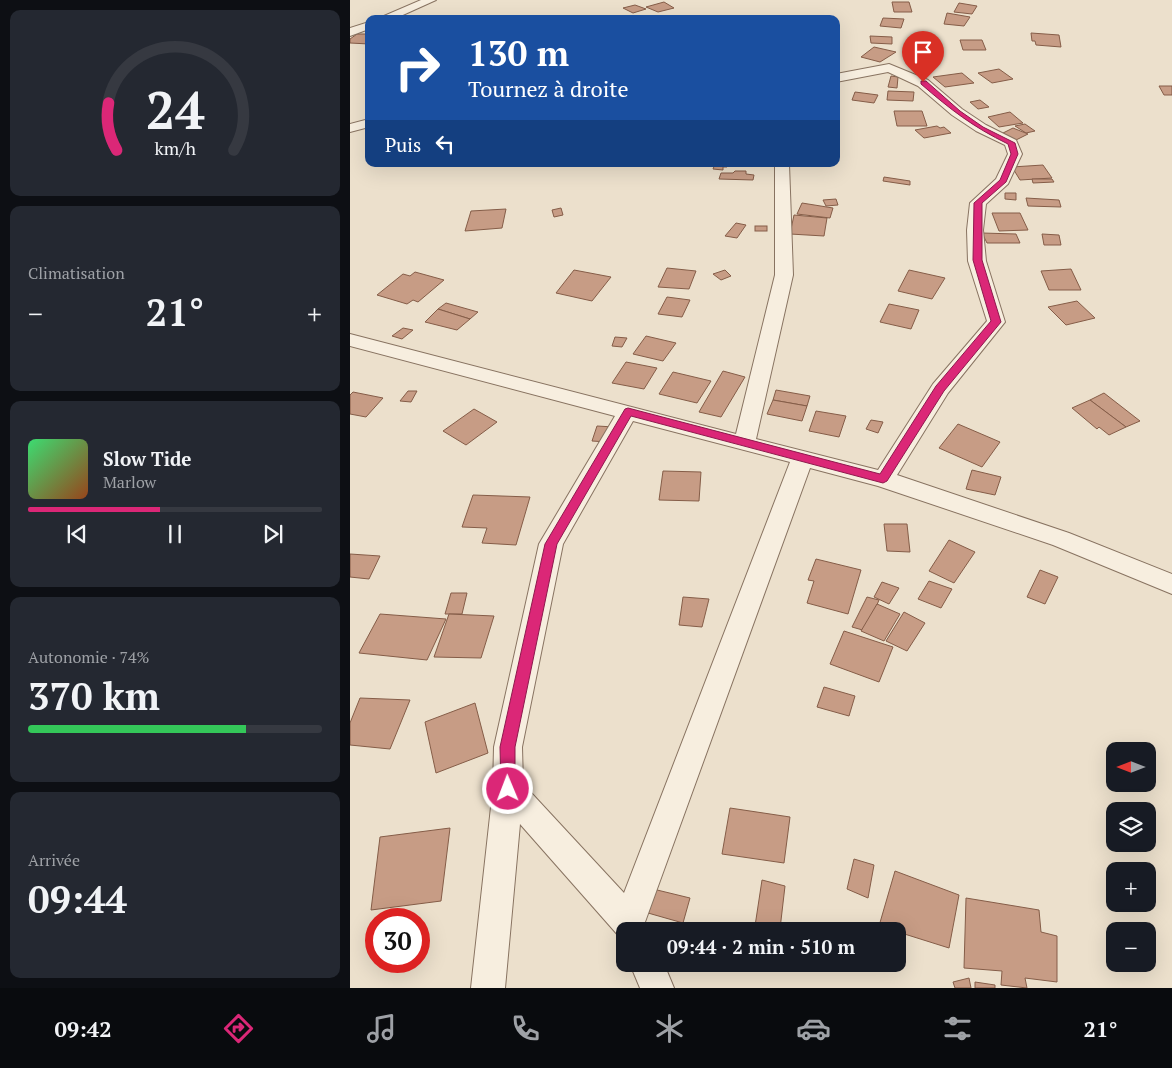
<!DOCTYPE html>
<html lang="fr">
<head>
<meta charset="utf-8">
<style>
	:root { --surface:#171b24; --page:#242831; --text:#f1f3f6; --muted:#9ea1a6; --line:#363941; --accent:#db2777 }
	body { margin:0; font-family:"PT Serif",serif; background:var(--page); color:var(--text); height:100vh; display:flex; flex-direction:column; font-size:19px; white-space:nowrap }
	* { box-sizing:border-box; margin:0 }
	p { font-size:16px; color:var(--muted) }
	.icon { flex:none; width:28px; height:28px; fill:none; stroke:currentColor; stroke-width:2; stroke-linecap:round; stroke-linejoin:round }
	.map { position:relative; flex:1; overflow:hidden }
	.side { display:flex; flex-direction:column; gap:10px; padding:10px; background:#0d0f14; width:350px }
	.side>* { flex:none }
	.hud { position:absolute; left:15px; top:15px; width:475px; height:152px; border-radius:10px; box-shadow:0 5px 20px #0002; background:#1a4fa0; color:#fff; overflow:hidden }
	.needle { width:32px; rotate:270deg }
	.controls { position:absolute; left:756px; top:742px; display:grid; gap:10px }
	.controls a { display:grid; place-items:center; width:50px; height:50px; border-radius:10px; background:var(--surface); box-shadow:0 5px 20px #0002; font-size:25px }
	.speed { position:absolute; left:15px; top:908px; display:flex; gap:10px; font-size:25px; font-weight:700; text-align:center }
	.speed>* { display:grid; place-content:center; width:65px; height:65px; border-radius:50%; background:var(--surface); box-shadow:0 5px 20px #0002; line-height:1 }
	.speed .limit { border:8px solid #d22; background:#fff; color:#111 }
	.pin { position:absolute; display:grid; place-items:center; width:42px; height:42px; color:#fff; margin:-51px -21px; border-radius:50% 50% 50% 0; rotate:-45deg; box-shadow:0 0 5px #0007 }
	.pin .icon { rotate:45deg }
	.me { position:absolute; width:55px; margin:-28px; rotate:359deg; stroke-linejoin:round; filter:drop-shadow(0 0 4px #0008) }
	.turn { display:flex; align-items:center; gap:18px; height:105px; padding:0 20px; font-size:22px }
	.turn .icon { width:65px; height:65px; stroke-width:2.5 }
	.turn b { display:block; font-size:35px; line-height:42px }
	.then { display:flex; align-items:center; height:48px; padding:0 20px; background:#0003; gap:10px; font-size:19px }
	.big { font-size:38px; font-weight:600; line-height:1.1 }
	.side .card { flex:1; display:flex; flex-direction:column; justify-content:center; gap:8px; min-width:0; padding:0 18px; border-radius:10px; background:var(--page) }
	.side .dial { align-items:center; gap:0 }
	.dial svg { height:130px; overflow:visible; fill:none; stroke:var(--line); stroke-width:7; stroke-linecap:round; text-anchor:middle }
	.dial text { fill:var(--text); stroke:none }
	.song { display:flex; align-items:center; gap:15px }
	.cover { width:60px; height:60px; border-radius:8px; background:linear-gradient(135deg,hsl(140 70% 55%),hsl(20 70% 35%)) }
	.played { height:5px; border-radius:2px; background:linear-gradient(90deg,var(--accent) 45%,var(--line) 45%) }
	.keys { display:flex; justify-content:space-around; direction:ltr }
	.heat { display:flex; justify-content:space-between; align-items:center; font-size:28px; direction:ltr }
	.charge { height:8px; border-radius:4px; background:linear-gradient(90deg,#34c759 74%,var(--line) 0) }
	.trip { position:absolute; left:266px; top:922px; width:290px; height:50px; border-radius:10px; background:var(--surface); box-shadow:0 5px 20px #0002; font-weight:600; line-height:50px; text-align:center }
	.tabs { display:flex; height:80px; justify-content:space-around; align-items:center; background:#090b0e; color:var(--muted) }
	.tabs .icon { width:35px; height:35px }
	.tabs .on { color:var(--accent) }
	.tabs b { font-size:22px; color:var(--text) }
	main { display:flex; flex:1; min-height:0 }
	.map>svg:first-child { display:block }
	.building { fill:#c79c85; stroke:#855d48 }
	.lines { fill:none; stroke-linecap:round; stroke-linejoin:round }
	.street-casing { stroke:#887361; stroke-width:2 }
	.street { fill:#f7eedf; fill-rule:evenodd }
	.route { fill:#db2777; stroke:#8e194d }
</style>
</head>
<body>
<main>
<section class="side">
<div class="card dial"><svg viewBox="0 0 100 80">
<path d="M14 69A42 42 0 1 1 86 69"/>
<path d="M14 69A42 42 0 0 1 9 40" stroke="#db2777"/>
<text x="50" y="56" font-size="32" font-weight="700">24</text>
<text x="50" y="72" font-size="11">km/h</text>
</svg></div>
<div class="card"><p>Climatisation</p>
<div class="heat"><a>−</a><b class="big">21°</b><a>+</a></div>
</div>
<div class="card">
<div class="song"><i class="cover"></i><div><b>Slow Tide</b><p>Marlow</p></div></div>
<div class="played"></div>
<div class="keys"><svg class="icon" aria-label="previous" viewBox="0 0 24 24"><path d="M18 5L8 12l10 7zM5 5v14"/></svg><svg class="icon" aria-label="pause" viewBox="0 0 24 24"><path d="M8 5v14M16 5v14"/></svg><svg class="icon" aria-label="next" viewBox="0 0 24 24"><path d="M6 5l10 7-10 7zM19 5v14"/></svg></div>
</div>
<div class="card"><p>Autonomie · 74%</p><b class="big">370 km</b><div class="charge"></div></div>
<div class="card"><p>Arrivée</p><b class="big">09:44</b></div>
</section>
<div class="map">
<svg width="822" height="988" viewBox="0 0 822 988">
	<rect width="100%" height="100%" fill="#ece0cc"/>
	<g class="building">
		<path d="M314,2L324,8L308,12L296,7Z"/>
		<path d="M542,2H559L562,12H544Z"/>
		<path d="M609,3L627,6L622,14L604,12Z"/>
		<path d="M285,5L296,9L283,13L273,8Z"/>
		<path d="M597,13L620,17L614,26L594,24Z"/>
		<path d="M533,18L554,19L551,28L530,26Z"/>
		<path d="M681,33L709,35L711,47L686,45L685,41H682Z"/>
		<path d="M7,34H19V44L0,43V39Z"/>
		<path d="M520,36L542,37V44L521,43Z"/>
		<path d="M610,40H632L636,50H613Z"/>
		<path d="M524,47L546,52L530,62L511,57Z"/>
		<path d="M649,69L663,79L642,83L628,73Z"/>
		<path d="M612,73L624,83L595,87L583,77Z"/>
		<path d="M541,76L548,77L547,88L538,87Z"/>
		<path d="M809,86H822V95H814Z"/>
		<path d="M538,91L564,92L563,101L537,100Z"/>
		<path d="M505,92L528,95L524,103L502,100Z"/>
		<path d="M630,100L639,107L628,109L620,102Z"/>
		<path d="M544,111H572L577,126H547Z"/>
		<path d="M660,112L673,123L649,127L638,117Z"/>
		<path d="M675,124L685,131L676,133L665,126Z"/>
		<path d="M587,126L590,128L594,127L601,133L574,138L565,130Z"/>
		<path d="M663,128L678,134L666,140L651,134Z"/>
		<path d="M365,164H378L377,167H373V170L363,169Z"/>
		<path d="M693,165L702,178L670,180L662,167Z"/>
		<path d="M385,171H396V174L404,175L403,180L369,179L371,173H383Z"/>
		<path d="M534,177L560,181V185L533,181Z"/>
		<path d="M682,179H702L704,182L683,183Z"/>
		<path d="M655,193H666V200L655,199Z"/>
		<path d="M676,198L709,200L711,207L678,206Z"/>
		<path d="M486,199L488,205L476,206L473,200Z"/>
		<path d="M452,203L483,208L480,218L447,214Z"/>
		<path d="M211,208L213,215L204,217L202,210Z"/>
		<path d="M156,209L152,228L115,231L121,211Z"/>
		<path d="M642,213H670L678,230L649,231Z"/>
		<path d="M444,215L477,218L474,236L440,234Z"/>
		<path d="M386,223L396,225L387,238L375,236Z"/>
		<rect x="405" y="226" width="12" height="5"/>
		<path d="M632,233L666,234L670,243H637Z"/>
		<path d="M692,234L709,235L711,245H694Z"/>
		<path d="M317,268L346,271L339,289L308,287Z"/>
		<path d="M721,269L731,290H699L691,271Z"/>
		<path d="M224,270L261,277L242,301L206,293Z"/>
		<path d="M375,270L381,276L371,280L363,274Z"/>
		<path d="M559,270L595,278L582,299L548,291Z"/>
		<path d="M65,272L94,280L68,302L63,300L57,304L27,295L53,274L60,276Z"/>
		<path d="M317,297L340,300L332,317L308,314Z"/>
		<path d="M727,301L745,318L716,325L698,307Z"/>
		<path d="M96,303L128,312L120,319L88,309Z"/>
		<path d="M539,304L569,310L561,329L530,322Z"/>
		<path d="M88,309L120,319L107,330L75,322Z"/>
		<path d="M53,328L63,330L52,339L42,336Z"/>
		<path d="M296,336L326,343L313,361L283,354Z"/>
		<path d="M265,337L277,338L272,347L262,346Z"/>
		<path d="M276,362L307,368L294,389L262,383Z"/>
		<path d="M373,371L395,377L371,417L349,412Z"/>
		<path d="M323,372L361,381L347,403L309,394Z"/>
		<path d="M426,390L460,396L457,406L423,400Z"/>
		<path d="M58,391H67L61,402L50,401Z"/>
		<path d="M3,392L33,398L16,417L0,414V395Z"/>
		<path d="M754,393L790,421L776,427L740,400Z"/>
		<path d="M423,400L457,406L452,421L417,414Z"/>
		<path d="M740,400L776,427L759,435L749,427L747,429L722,408Z"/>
		<path d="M124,409L147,422L116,445L93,431Z"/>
		<path d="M466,411L496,416L489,437L459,431Z"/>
		<path d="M521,420L533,422L528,433L516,429Z"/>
		<path d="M608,424L650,442L632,467L589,448Z"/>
		<path d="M247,426L264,427L258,442L242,441Z"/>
		<path d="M622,470L651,477L645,495L616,489Z"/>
		<path d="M313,471L351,472L349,501L309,500Z"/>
		<path d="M123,495L180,497L166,545L132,543L137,528L112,527Z"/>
		<path d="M534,524H557L560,552L537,551Z"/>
		<path d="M599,540L625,552L604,583L579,571Z"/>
		<path d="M0,554L30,556L19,579L0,577Z"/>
		<path d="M466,559L511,570L498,614L457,603L464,581L458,580Z"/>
		<path d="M690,570L708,577L695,604L677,597Z"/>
		<path d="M579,581L602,589L591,608L568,599Z"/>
		<path d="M532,582L549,588L539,604L524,597Z"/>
		<path d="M101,593H117L112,614H95Z"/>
		<path d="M333,597L359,599L352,627L329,625Z"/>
		<path d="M517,597L529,600L516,631L502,627Z"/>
		<path d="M527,604L550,614L534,641L511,631Z"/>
		<path d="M554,612L575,623L557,651L536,641Z"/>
		<path d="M30,614L96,619L77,660L9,653Z"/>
		<path d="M99,614L144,616L131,658L84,657Z"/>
		<path d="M494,631L543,647L529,682L480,664Z"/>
		<path d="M474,687L505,696L499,716L467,707Z"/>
		<path d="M10,698L60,700L40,749L0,745V723Z"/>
		<path d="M125,703L138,753L86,773L75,722Z"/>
		<path d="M380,808L440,817L434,863L372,854Z"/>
		<path d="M100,828L91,901L21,910L30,837Z"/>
		<path d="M504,859L524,865L518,898L497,889Z"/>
		<path d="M545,871L609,895L599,948L529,926Z"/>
		<path d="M412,880L435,886L430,929L405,926Z"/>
		<path d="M303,889L340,898L333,923L298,913Z"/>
		<path d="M616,898L689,910L691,932L707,936V982L675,978L677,988L651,985L652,971L614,968Z"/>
		<path d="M619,978L621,988H605L603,982Z"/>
		<path d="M625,982L645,985V988H625Z"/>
	</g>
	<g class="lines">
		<g class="street-casing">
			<g id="street">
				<path d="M71,0H86L44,19H27Z"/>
				<path d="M19,22V29L0,36V28Z"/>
				<path d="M539,64L578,80L612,109L636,125L666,140L672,154L658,184L636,204L633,230L636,261L655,322L598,393L547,475L719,533L822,574V594L703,545L528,486L460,468L295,922L299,931H275V944L271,943L267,934L170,824L155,988H121L143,789L144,747L189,544L265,416L0,346V334L386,434L425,275V164H439L443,275L406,439L528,470L583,384L637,321L618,261L617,230L620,203L646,179L658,154L655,145L626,131L602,115L568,86L538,72L486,82V74ZM283,421L440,462L274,893L173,784L172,747L213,544Z"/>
				<path d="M19,119V127L0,132V124Z"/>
				<path d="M280,964H314L324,988H290Z"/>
			</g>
		</g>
		<use href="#street" class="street"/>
	</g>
	<path class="route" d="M571,81H576L610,111L633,127L665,143L668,154L656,182L632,203V260L651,322L594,391L537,481L533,483L281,416L207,544L165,747V789L163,794L158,796L153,794L151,789L150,747L195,544L275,409L278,408L530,474L586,386L641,321L623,260L624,203L650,180L661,154L658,144C623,127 601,110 571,84Z"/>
</svg>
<div class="controls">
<a><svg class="needle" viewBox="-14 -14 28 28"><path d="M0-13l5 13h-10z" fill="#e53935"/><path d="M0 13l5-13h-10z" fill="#9ea1a6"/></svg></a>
<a><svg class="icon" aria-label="layers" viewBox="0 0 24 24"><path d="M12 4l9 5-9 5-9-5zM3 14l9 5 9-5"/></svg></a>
<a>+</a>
<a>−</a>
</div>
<div class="speed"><div class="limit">30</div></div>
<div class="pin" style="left:573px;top:82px;background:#d93025"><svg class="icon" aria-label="arrive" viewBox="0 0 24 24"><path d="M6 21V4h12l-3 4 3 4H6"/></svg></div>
<svg class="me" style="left:158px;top:789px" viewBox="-20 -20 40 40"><circle r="17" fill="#db2777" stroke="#fff" stroke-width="3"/><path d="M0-11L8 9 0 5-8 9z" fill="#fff"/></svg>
<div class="trip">09:44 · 2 min · 510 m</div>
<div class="hud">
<div class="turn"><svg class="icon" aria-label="right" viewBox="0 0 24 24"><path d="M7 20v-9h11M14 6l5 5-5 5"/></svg><div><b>130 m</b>Tournez à droite</div></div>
<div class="then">Puis<svg class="icon" aria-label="left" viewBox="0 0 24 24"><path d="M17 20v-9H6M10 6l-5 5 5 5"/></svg></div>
</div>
</div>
</main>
<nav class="tabs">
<b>09:42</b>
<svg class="icon on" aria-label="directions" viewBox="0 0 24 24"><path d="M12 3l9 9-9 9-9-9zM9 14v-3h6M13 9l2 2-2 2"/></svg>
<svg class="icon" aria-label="music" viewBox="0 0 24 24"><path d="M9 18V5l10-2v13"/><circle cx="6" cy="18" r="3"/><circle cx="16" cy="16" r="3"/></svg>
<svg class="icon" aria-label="phone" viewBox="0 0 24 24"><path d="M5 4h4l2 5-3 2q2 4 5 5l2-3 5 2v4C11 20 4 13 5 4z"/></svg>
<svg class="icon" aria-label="climate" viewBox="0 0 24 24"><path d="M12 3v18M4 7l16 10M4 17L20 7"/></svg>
<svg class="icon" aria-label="car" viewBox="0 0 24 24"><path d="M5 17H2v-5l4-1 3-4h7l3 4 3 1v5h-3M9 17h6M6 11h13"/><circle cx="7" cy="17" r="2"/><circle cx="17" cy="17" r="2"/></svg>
<svg class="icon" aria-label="filters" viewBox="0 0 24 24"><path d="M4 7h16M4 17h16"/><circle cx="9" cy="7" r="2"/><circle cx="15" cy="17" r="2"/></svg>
<b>21°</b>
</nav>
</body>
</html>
